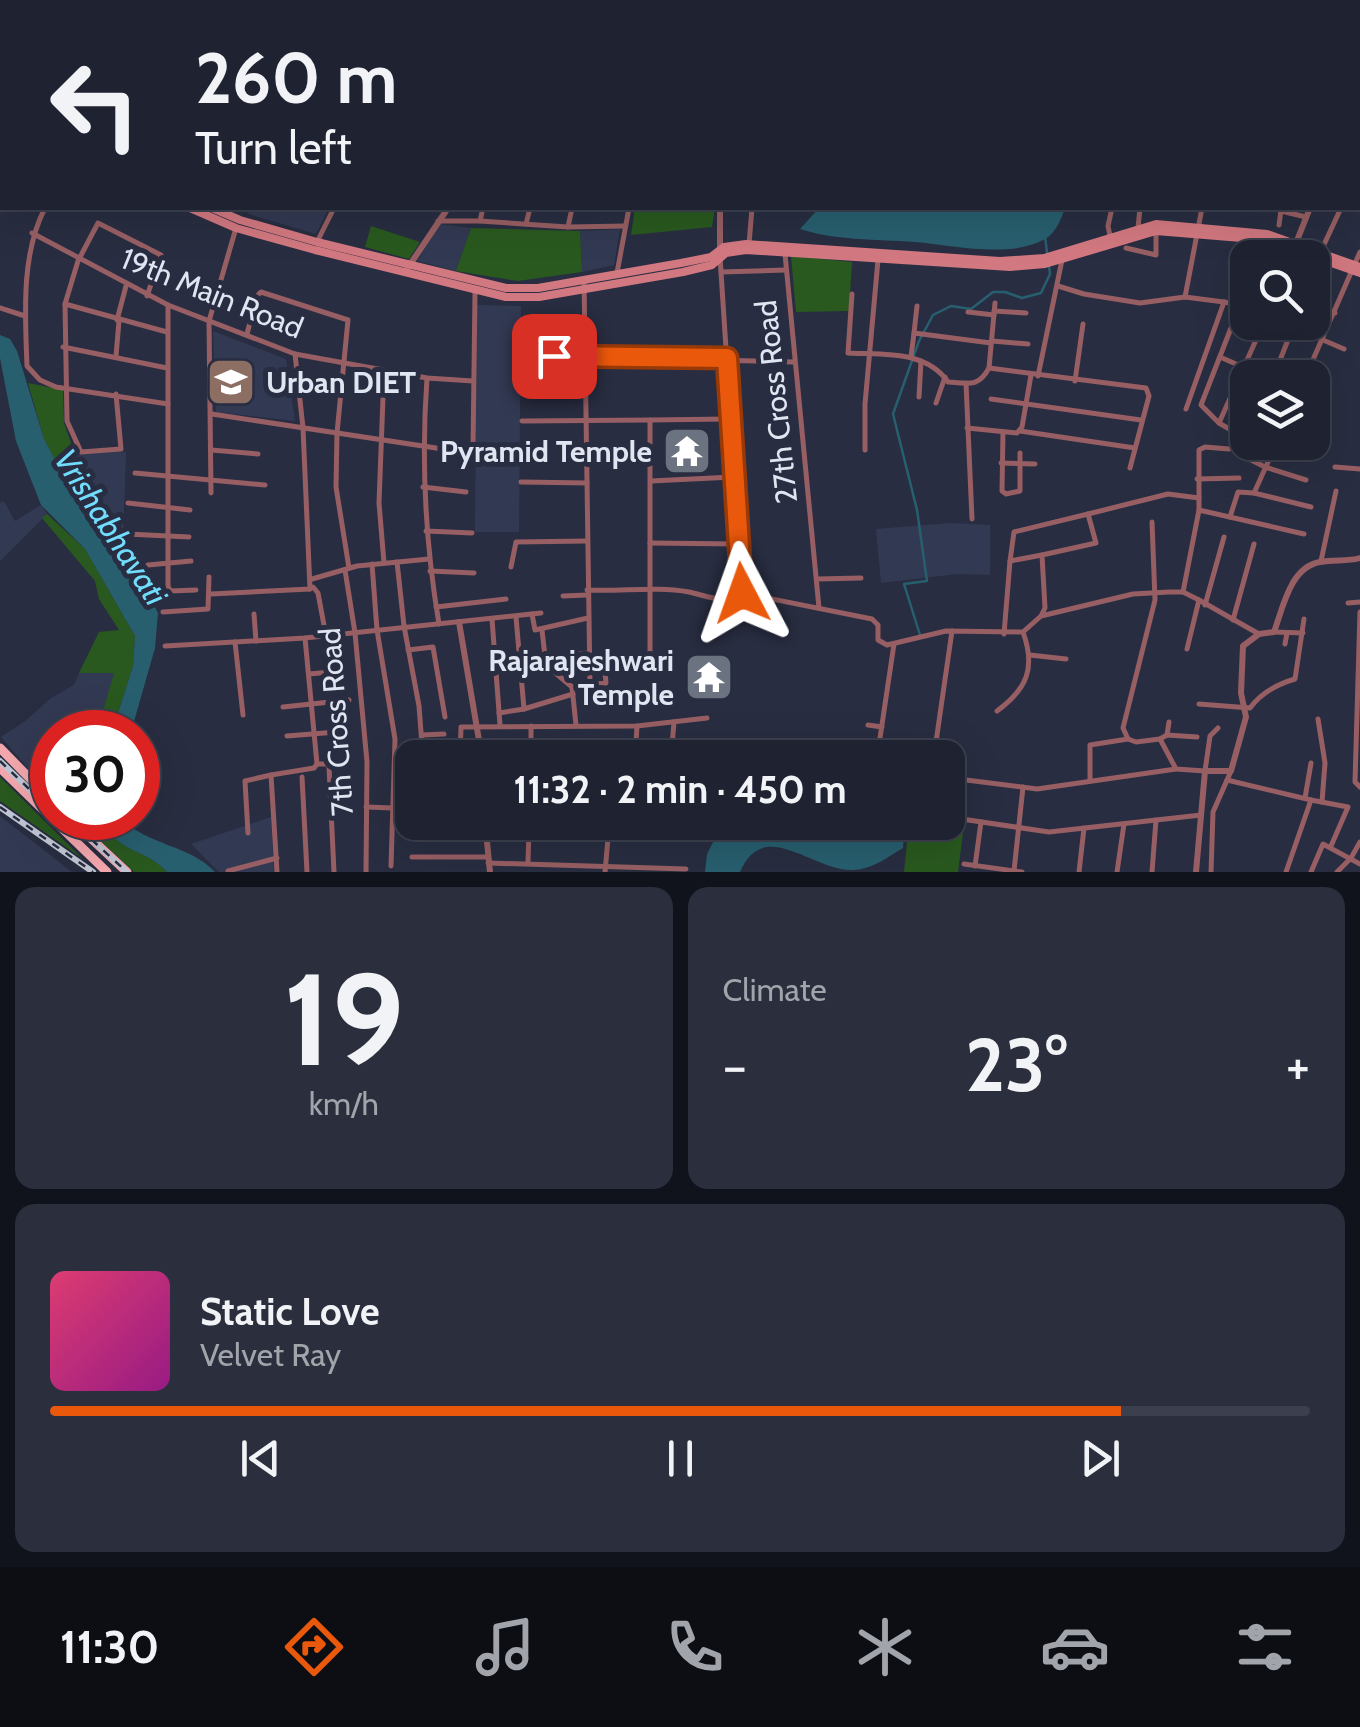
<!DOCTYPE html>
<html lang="en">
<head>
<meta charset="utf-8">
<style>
	:root { --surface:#1e2231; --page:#2b2f3d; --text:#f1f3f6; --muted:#a1a4ab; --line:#3c3f4d; --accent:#ea580c }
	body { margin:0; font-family:Cabin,sans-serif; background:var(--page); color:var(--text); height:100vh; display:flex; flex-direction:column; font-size:38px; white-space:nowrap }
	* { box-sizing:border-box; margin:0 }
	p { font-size:32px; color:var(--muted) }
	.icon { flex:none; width:55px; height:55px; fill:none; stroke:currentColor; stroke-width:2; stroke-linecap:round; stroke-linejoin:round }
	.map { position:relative; height:872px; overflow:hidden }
	.panel { display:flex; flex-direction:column; gap:15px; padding:15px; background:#10131b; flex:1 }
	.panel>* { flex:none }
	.hud { position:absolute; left:0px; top:0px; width:1360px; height:210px; box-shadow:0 10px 40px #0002,0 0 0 2px var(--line); background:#1e2231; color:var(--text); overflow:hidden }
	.buttons { position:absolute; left:1230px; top:240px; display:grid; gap:20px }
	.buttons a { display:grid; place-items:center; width:100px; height:100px; border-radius:20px; background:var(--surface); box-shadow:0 10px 40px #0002,0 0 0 2px var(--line); font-size:50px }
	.speed { position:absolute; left:30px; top:710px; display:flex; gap:20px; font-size:50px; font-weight:700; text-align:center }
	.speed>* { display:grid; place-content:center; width:130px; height:130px; border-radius:50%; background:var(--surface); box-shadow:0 10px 40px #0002,0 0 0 2px var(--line); line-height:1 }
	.speed .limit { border:15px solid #d22; background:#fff; color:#111 }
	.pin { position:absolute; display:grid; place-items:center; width:85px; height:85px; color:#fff; margin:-42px; border-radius:20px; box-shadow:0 5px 15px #0006 }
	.me { position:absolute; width:110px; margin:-55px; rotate:356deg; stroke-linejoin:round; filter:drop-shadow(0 0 8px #0008) }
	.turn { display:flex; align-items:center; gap:35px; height:210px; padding:0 30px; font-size:45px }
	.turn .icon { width:130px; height:130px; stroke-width:2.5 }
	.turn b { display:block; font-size:70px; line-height:85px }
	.big { font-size:75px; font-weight:800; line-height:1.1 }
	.panel .tile { flex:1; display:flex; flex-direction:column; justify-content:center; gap:15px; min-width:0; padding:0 35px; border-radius:20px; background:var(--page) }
	.panel .dial { align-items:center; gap:0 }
	.dial b { font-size:130px; line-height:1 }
	.song { display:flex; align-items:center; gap:30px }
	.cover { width:120px; height:120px; border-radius:15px; background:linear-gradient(135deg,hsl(340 70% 55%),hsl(310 70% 35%)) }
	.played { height:10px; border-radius:5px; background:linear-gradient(90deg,var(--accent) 85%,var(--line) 85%) }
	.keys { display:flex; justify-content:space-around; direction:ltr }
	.heat { display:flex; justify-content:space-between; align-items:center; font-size:55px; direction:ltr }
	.panel .tiles { flex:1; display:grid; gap:15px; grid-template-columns:1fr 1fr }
	.tile:last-child { grid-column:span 2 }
	.trip { position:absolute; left:395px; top:740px; width:570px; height:100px; border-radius:20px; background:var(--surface); box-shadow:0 10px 40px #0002,0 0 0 2px var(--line); font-weight:800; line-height:100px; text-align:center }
	.dock { display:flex; height:160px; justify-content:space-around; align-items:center; background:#0c0e14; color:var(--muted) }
	.dock .icon { width:70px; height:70px }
	.dock .active { color:var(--accent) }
	.dock b { font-size:45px; color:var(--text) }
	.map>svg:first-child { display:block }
	.built { fill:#323952 }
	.green { fill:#29591f }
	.water { fill:#285f6f }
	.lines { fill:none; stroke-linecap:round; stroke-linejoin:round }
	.stream { stroke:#285f6f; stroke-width:2.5 }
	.minor { stroke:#975f63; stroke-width:5 }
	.tertiary { stroke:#975f63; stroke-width:6 }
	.secondary { stroke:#d27880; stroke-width:8 }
	.trunk { stroke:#f4a8ae; stroke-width:9 }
	.rail-casing { stroke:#c1c6d4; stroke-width:6 }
	.rail { stroke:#282d41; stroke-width:2.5; stroke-dasharray:8; stroke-linecap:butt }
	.route-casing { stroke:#983908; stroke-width:25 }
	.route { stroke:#ea580c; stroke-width:18 }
	.labels { text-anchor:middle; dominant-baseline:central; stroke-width:10; stroke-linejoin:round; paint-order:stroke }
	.street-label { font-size:30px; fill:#e0e5f1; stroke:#282d41 }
	.poi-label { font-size:30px; font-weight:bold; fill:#e0e5f1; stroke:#282d41; text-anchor:end }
	.water-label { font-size:32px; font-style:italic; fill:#71dcfc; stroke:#282d41 }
</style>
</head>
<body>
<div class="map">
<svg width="1360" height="872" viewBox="0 0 1360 872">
	<rect width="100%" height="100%" fill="#282d41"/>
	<g class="built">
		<path d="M250,208H316L327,212L316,234L248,214Z"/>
		<path d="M440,224L471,228L456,271L417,261Z"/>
		<path d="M620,229L614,265L582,272L580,231Z"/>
		<path d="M477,305L521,306L519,532H475Z"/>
		<path d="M213,331L286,359L295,421L216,412Z"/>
		<path d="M126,452L123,543H107L86,519L54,459H77L75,453Z"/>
		<path d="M4,501L15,521L41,505L47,514L0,561V503Z"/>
		<path d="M950,523L990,525V575L957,574L881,583L876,529Z"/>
		<path d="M79,673H115L97,732H52V796L1,737L25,721L51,698L74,685Z"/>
		<path d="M0,816L72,872H0Z"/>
		<path d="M271,817L274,872H219L191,844Z"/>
	</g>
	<g class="green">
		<path d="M635,208H715L712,227L631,235Z"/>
		<path d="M371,226L420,242L409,259L365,247Z"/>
		<path d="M471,228L580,231L582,272L518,281L456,271Z"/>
		<path d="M791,256L852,262L849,311L796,312Z"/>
		<path d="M28,383L63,390L64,423L77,460L54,459L44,439Z"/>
		<path d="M47,514L85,549L135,636L133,666L112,732H97L114,673H79L99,632L119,630L99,599L95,581L42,518Z"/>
		<path d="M0,777L83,859L0,801Z"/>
		<path d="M76,818H102C117,855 143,846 167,872H134Z"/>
		<path d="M909,823H940L963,833L958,872H904Z"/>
	</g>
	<g class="water">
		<path d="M819,208H1065C1061,219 1056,233 1045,239C1010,259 952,245 915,242C875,239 838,241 800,229Z"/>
		<path d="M0,335L10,339L17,351L44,439L86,519L147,592L158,613L155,648L131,732H112L133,666L135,636L85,549L41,505L16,441L0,358Z"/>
		<path d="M102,818H120C149,846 190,845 215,872H167C143,846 117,855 102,818Z"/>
		<path d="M730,823H905L903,848C888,857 871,870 852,870C812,871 764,816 740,872H705L707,854L722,825Z"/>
	</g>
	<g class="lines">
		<g class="stream">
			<path d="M1045,236L1047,253"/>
			<path d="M920,635L904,584L927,581L917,510L893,414L919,341L933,315L951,306L971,309L993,292H1005L1022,298L1041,293L1050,274L1049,266"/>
		</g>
		<g class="minor">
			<path d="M400,0L405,2"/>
			<path d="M639,0L645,2"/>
			<path d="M264,2L266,0"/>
			<path d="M328,2L330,0"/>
			<path d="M387,2L389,0"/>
			<path d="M482,2L483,0"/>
			<path d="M525,2L526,0"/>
			<path d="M681,2L682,0"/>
			<path d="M742,2L743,0"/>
			<path d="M845,2L846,0"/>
			<path d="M880,2L882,0"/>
			<path d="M994,2L995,0"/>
			<path d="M1065,2V0"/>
			<path d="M1104,2V0"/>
			<path d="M1141,2V0"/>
			<path d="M1183,2V0"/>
			<path d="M1231,2V0"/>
			<path d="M1358,40L1360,41"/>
			<path d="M1358,80H1360"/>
			<path d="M1358,119L1360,120"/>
			<path d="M1358,154L1360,155"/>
			<path d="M0,158L2,160"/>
			<path d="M1358,173L1360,168"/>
			<path d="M0,202L2,196"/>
			<path d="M45,208C21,254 25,314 27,366L40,380L56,387L168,404"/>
			<path d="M1281,211L1306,217"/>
			<path d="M438,221H480L483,208"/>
			<path d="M480,221L568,227L625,226"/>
			<path d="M526,224L530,208"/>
			<path d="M1279,225L1281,210"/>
			<path d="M568,227L572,208"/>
			<path d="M1138,228L1140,208"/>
			<path d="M32,233L168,305L295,354L427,378L473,381"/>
			<path d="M1110,236L1108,226L1112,208"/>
			<path d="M317,242L334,208"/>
			<path d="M749,244L752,208"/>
			<path d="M1126,248L1156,255V231"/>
			<path d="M1321,251L1341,208"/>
			<path d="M785,254L819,608"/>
			<path d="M720,257L742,593"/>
			<path d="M721,272L785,270"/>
			<path d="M617,273L629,208"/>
			<path d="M584,279L590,684L591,701L610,699"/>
			<path d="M1058,286L1084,294L1140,303L1185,297L1224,302"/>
			<path d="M1240,287L1243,240"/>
			<path d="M852,294L848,353C883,355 926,350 948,382C969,383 978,388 989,368L1146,388L1149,396L1130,468"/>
			<path d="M1185,297L1202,208"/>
			<path d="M1313,297L1325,262"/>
			<path d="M65,304L167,332"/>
			<path d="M168,305V586L170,591L196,590"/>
			<path d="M0,308L25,316"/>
			<path d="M994,311L1026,313"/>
			<path d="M1312,311L1335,313"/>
			<path d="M968,312L994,315"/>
			<path d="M117,320L126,286"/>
			<path d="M914,333L917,306"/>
			<path d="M247,334L257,296L261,292L348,320L337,433L336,487L349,568"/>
			<path d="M1323,340L1344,349"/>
			<path d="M992,341L1028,344"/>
			<path d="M63,347L167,368"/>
			<path d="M521,355L794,362"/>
			<path d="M116,356L119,321"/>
			<path d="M911,357L914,333L991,343"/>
			<path d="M1220,357L1268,378"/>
			<path d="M989,368L995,303"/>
			<path d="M384,371L379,503L384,563"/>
			<path d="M1038,376L1062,260"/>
			<path d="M427,378C421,461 425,541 439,624"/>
			<path d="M1273,378L1295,322"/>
			<path d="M1305,378L1360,252"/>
			<path d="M1075,381L1083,324"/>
			<path d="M966,383L972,519"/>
			<path d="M116,394L121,449L81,452L67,421L65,304L78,261L98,223L161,255L147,296"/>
			<path d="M919,397L921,361"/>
			<path d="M991,399L1141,420"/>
			<path d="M936,403L945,377"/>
			<path d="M1186,409L1224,302L1248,306"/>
			<path d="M212,414L469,453L473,449L475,292"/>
			<path d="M1312,415L1324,419"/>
			<path d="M522,421L650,420"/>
			<path d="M1219,423L1201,405L1240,305"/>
			<path d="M967,428L1017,433L1022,427L1031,375"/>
			<path d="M1020,431L1135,448"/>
			<path d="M1003,432L1002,491L1006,494L1020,491V453"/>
			<path d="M1248,440L1219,423L1264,322"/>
			<path d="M1254,442L1274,451"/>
			<path d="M1297,442L1316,450"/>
			<path d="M211,450L258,454"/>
			<path d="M865,450V404L878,260"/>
			<path d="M1245,457L1265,467L1306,480"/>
			<path d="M1001,463L1035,464"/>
			<path d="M1335,467L1360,469"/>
			<path d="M135,473L265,485"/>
			<path d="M1197,479L1239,478"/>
			<path d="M651,481L733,477"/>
			<path d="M521,482L587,483"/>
			<path d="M423,487L466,492"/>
			<path d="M211,493L209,321L236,228"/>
			<path d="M1254,493L1311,507"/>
			<path d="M128,503L190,510"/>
			<path d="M1199,510L1304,534"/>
			<path d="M1230,517L1238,492L1254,493L1277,442"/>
			<path d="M1152,522L1155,600L1123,728L1128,739L1136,742L1160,739L1176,769L1205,771L1210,736L1218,728"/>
			<path d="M426,531L472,533"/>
			<path d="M127,534L189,537"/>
			<path d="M650,543L738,544"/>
			<path d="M1042,555L1010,561L1014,532L1088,514"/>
			<path d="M1321,561L1336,491"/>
			<path d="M397,562L404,626L419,706L423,758"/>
			<path d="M372,564L377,630L395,739L391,866"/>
			<path d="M148,565L191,561"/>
			<path d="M511,567L516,542L587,541"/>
			<path d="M345,570L355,633L367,762L366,872"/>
			<path d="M430,571L474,573"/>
			<path d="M312,579L357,566L429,559"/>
			<path d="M817,579L861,578"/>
			<path d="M310,589L313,587L318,593L326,636"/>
			<path d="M587,590C621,592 655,586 689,592C708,596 724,605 742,593L872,619L878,625V640L887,645L946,631L1023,632L1041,616L1133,594L1169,592H1183L1199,600L1259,634"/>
			<path d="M1183,592L1199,510V450L1205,447L1229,449"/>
			<path d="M211,594L310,589L303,428L295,354"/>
			<path d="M563,596L587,595"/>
			<path d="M1348,603L1360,602"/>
			<path d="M1205,605L1224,537"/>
			<path d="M436,607L506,599"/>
			<path d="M163,612L208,609L209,577"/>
			<path d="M1360,612L1355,782L1360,787"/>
			<path d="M254,614L256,641"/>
			<path d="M532,614L535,630L588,618"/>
			<path d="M1041,616L1045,608L1042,555L1096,543L1088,514L1168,494L1199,498"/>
			<path d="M516,617L524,709L573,694"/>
			<path d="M492,619L500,725"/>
			<path d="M1233,620L1254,544"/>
			<path d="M542,630L546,665L572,687"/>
			<path d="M1274,632L1303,633"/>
			<path d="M1004,634L1010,561"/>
			<path d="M235,642L243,715"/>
			<path d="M1285,644L1287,633"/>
			<path d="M165,646L305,638L541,613"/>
			<path d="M1187,649L1199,600"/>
			<path d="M408,650L433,647L445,717"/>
			<path d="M577,654L589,653"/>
			<path d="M1030,655L1066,659"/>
			<path d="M645,657L650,652V420L729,419"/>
			<path d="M309,674L342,671"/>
			<path d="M1199,704L1250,708C1261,693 1278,684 1295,679L1304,619"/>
			<path d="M283,707L349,700"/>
			<path d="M997,711C1027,689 1036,668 1023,632"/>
			<path d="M499,713L524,709"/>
			<path d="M1318,719L1325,763L1322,802"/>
			<path d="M576,725L572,687L606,683L604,661"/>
			<path d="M868,725L882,727"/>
			<path d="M531,726V758"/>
			<path d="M422,735L444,734"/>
			<path d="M1167,735L1169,722"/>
			<path d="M287,736L349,731"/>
			<path d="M1160,739L1167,735L1197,737"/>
			<path d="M866,742L879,745"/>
			<path d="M936,742L952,631"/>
			<path d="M460,758L461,727L637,726L707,718"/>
			<path d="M635,758L637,726"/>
			<path d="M671,758L674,722"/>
			<path d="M877,758L894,644"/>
			<path d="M317,764H328L329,767L334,872"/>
			<path d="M302,777L307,872"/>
			<path d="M1090,779V745L1128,739"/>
			<path d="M966,780L1037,789L1176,769"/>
			<path d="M1227,780L1311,800"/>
			<path d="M1305,798L1311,763"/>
			<path d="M366,807L393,808"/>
			<path d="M948,817L1049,832L1201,815"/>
			<path d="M529,822V828L697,826"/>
			<path d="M437,831H486"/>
			<path d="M248,833L245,781L271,775"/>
			<path d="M412,857H488"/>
			<path d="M528,862L529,828"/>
			<path d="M488,863L686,869"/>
			<path d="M964,864L1022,872"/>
			<path d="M975,866L981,822"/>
			<path d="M228,871L277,858"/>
			<path d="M1014,871L1023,787"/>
			<path d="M277,872L271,775L314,768L317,764L305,638"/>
			<path d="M605,872L609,827"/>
			<path d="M1079,872L1084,828"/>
			<path d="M1117,872L1124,824"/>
			<path d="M1152,872L1156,820"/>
			<path d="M1211,872L1213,812L1231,771"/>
			<path d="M1286,872L1311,800L1348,807L1331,846"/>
			<path d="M1311,872L1323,844L1360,864"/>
			<path d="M1337,872L1351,858L1360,842"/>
		</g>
		<g class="tertiary">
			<path d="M173,2L174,0"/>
			<path d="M572,2L573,0"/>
			<path d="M794,2L796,0"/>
			<path d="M1326,2V0"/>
			<path d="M1296,243L1310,208"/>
			<path d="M720,251V208"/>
			<path d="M407,269L448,208"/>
			<path d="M459,622L482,758"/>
			<path d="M485,822L490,872"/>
			<path d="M1196,872L1205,771H1231L1246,717L1241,693L1243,646L1259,634L1274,632C1283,608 1290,567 1320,562C1334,559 1347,562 1360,558"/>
		</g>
		<g class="secondary">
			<path d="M0,81L2,83"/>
			<path d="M0,97L2,98"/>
			<path d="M190,208L236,228L315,250L506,297H539L683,272L712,265L726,253L746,250L1010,267L1045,264L1156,231L1266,240L1360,273"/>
			<path d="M212,208L240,220L317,242L506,288H538L681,263L711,257L724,247L746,244L1000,261L1044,258L1156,224L1267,234L1360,267"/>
		</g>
		<g class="trunk">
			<path d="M0,748L52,801"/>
			<path d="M0,768L107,872"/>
			<path d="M69,818L127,872"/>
		</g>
		<g class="rail-casing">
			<g id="rail">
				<path d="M0,761L52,811"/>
				<path d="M0,807L93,872"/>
				<path d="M68,818L127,872"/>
			</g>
		</g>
		<use href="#rail" class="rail"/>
	</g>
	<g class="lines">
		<g class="route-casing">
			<path id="route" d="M554,356L727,358L742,593"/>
		</g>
		<use href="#route" class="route"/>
	</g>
	<defs>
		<g id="university-square" transform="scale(2.5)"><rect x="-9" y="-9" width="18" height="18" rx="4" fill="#8d6e63" stroke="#282d41"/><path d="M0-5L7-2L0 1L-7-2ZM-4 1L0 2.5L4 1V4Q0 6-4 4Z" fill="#fff"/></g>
		<g id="temple-square" transform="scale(2.5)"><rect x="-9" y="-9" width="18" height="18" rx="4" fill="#6b7280" stroke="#282d41"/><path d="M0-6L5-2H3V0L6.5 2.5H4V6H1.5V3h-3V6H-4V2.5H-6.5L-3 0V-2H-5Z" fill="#fff"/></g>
	</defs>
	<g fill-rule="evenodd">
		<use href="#university-square" x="231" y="382"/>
		<use href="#temple-square" x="687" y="451"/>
		<use href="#temple-square" x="709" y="677"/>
	</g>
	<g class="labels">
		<g class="street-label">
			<text transform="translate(212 293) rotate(22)">19th Main Road</text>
			<text transform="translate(776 402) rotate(-96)">27th Cross Road</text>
			<text transform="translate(336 722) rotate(-94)">7th Cross Road</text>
		</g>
		<g class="poi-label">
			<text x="266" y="382" text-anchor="start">Urban DIET</text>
			<text x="652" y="451">Pyramid Temple</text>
			<text x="674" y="660">Rajarajeshwari<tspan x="674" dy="34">Temple</tspan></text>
		</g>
		<g class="water-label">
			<text transform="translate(111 527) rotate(57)">Vrishabhavati</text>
		</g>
	</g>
</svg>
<div class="buttons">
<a><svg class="icon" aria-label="search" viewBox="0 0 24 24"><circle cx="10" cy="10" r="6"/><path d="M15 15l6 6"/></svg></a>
<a><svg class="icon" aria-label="layers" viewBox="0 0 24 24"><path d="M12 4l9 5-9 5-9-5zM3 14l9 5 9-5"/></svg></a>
</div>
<div class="speed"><div class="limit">30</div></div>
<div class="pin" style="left:554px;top:356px;background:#d93025"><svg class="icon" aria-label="arrive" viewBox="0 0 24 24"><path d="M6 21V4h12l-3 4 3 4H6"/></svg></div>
<svg class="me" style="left:742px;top:593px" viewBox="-20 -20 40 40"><path d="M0-17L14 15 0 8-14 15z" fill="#ea580c" stroke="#fff" stroke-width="4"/></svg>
<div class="trip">11:32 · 2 min · 450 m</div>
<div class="hud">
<div class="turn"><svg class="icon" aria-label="left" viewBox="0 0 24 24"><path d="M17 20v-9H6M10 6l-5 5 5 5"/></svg><div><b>260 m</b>Turn left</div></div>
</div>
</div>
<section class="panel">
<div class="tiles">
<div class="tile dial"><b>19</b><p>km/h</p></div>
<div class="tile"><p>Climate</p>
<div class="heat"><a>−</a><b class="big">23°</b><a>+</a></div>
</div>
<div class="tile">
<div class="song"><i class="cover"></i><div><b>Static Love</b><p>Velvet Ray</p></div></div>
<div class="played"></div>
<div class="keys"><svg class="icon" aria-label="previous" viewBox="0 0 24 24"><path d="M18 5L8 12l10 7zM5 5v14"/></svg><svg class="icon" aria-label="pause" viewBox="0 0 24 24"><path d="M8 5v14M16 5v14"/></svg><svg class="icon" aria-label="next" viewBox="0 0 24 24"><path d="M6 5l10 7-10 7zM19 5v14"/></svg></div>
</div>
</div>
</section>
<nav class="dock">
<b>11:30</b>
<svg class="icon active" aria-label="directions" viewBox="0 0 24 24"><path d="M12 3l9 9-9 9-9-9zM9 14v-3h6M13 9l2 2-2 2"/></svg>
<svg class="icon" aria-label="music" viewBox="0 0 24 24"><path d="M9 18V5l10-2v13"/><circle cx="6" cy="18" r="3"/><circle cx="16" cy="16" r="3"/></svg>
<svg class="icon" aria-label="phone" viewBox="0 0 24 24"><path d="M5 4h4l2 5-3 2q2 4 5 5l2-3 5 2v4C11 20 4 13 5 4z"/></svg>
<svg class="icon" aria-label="climate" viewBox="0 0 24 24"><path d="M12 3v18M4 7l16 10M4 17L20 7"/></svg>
<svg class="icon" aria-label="car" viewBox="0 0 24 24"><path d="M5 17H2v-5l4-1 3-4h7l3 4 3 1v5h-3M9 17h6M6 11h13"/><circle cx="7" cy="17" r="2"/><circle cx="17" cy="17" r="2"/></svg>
<svg class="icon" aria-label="filters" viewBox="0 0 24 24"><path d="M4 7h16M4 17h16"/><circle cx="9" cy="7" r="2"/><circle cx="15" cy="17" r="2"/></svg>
</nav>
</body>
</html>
